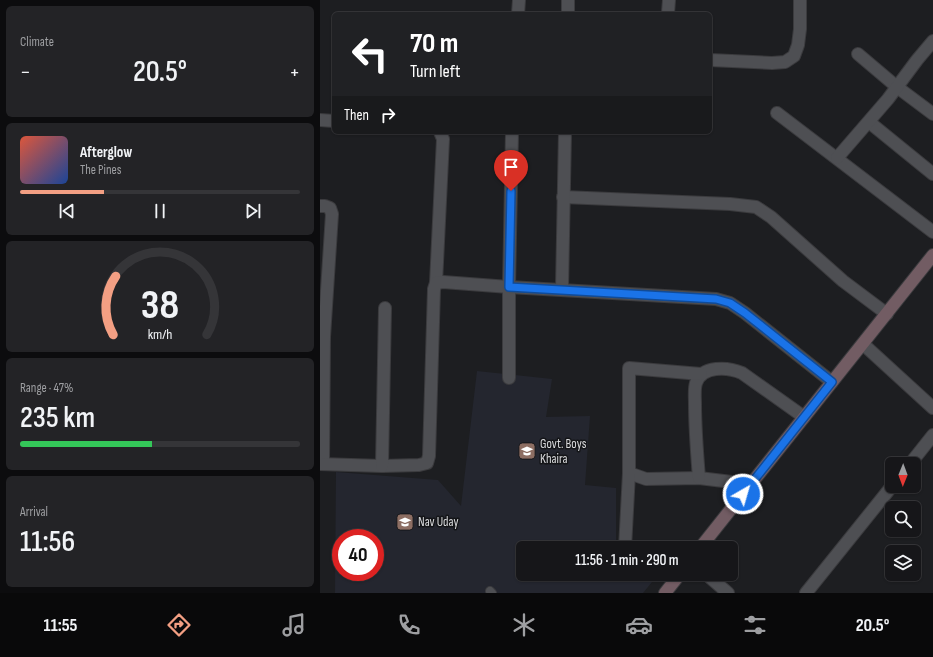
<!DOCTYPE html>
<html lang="en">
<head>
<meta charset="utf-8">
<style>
	:root { --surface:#161619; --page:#232326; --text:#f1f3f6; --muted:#9e9fa2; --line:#353538; --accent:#f39f83 }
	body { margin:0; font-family:"Sofia Sans Condensed",sans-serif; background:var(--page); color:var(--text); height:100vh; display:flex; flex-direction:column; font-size:15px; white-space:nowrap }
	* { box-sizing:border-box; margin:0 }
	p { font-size:13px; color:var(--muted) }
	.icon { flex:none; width:22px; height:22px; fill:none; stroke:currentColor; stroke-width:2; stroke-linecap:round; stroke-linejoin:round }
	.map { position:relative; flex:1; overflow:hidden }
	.drawer { display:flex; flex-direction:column; gap:6px; padding:6px; background:#0c0c0e; width:320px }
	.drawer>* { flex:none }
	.top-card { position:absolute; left:12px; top:12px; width:380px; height:122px; border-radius:6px; box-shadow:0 1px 3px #0004,0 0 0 1px var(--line); background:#202124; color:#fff; overflow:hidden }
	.needle { width:26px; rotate:181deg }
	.controls { position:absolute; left:565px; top:457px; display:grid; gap:8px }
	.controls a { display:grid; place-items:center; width:36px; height:36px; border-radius:6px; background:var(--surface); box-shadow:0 1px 3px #0004,0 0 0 1px var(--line); font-size:20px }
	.speed { position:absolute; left:12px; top:529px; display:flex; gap:8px; font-size:20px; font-weight:700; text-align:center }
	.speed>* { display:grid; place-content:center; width:52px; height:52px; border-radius:50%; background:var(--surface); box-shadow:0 1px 3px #0004,0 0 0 1px var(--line); line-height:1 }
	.speed .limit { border:6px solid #d22; background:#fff; color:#111 }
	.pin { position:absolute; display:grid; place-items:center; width:34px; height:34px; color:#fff; margin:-41px -17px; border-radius:50% 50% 50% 0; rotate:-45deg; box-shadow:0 0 4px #0007 }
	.pin .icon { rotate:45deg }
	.me { position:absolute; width:44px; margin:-22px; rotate:38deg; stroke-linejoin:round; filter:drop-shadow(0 0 3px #0008) }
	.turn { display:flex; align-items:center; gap:14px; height:84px; padding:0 12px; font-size:18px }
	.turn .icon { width:52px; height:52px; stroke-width:2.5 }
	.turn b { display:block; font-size:28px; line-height:34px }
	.then { display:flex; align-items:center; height:38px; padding:0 12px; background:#0003; gap:8px; font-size:15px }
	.big { font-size:30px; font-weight:600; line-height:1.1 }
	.drawer .tile { flex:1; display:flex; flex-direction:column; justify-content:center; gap:6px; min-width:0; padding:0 14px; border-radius:6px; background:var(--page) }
	.drawer .dial { align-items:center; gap:0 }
	.dial svg { height:104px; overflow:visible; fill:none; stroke:var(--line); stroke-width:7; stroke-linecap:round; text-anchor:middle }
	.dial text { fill:var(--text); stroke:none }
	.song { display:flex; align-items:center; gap:12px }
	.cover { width:48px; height:48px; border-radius:6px; background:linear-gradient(135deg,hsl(10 70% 55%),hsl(220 70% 35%)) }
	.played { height:4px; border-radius:2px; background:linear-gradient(90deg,var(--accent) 30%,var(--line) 30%) }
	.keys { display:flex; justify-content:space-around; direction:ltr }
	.heat { display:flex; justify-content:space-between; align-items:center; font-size:22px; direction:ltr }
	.charge { height:6px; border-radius:3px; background:linear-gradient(90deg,#34c759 47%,var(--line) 0) }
	.trip { position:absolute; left:196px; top:541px; width:222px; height:40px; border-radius:6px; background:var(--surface); box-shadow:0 1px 3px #0004,0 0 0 1px var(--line); font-weight:600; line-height:40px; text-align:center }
	.menu { display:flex; height:64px; justify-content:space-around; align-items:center; background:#09090a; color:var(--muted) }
	.menu .icon { width:28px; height:28px }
	.menu .current { color:var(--accent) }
	.menu b { font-size:18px; color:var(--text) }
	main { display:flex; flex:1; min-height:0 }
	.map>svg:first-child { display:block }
	.built { fill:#24262f; fill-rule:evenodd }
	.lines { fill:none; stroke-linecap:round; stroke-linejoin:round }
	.lane-casing { stroke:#3b3b3e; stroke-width:10 }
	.street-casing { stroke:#3b3b3e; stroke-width:14 }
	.secondary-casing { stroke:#3b3b3e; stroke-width:14 }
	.lane { stroke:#4e4f53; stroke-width:8 }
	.street { stroke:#4e4f53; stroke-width:12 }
	.secondary { stroke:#725c63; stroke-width:12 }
	.route-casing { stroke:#114b97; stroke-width:10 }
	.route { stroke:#1a73e8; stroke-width:7 }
	.labels { text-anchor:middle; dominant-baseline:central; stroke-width:3; stroke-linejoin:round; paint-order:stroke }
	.poi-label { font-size:13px; fill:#dbdcde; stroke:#141518; text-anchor:start }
</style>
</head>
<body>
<main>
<section class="drawer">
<div class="tile"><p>Climate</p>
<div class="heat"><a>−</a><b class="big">20.5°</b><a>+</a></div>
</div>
<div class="tile">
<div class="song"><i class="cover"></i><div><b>Afterglow</b><p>The Pines</p></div></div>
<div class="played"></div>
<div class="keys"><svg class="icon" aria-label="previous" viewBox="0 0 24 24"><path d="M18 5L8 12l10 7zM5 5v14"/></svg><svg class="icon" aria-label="pause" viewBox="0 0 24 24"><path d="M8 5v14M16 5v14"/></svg><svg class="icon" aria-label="next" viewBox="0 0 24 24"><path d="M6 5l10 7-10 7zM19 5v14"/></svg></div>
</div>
<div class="tile dial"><svg viewBox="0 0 100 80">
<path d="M14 69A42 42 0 1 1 86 69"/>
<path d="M14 69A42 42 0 0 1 16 24" stroke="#f39f83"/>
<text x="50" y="56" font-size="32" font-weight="700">38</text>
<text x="50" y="72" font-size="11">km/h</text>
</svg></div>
<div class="tile"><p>Range · 47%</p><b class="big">235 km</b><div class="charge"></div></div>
<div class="tile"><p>Arrival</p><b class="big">11:56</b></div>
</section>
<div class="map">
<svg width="613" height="593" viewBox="0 0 613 593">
	<rect width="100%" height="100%" fill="#1d1e21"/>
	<path class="built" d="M157,371L232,379L226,417L270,416L265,485L296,488V548H203V574H304L332,582L323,593H15L16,472L118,480L141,506ZM21,538H55V572H21Z"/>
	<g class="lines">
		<g class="lane-casing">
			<path id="lane" d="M170,591L172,593"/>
		</g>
		<g class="street-casing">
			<g id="street">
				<path d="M348,13L349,0"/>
				<path d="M198,14L199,0"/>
				<path d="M248,14V0"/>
				<path d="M538,54L577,87L613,114"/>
				<path d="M390,60L452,63L465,62L474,56L478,45L480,29V0"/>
				<path d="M457,113L613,232"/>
				<path d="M0,120L14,121"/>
				<path d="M549,122L613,174"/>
				<path d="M517,158L568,99L597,60L613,41"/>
				<path d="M243,197L410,204L436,207L451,217L523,281L567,314"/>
				<path d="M0,206H5L10,208L12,214L4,337L3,464"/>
				<path d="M116,283L123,139L120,132"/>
				<path d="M242,289L245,132"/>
				<path d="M543,344L613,408"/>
				<path d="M189,378V287L192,132"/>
				<path d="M0,464L62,466L99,465L107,463L109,456L114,289L116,283L123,282L189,287L396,299L410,303L425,313L512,382"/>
				<path d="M590,464L613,435"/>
				<path d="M62,466L65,308"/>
				<path d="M309,473L326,479L379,478L420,483H432"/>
				<path d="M379,478C377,453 375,429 375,404C375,398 374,389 376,383C382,365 408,367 422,373L484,417"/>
				<path d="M305,548L309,473V368L381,374"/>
				<path d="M386,574L408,593"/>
				<path d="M486,593L572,486"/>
			</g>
		</g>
		<g class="secondary-casing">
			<g id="secondary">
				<path d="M380,548L613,255"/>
				<path d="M345,593L360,574"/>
			</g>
		</g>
		<use href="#lane" class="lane"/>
		<use href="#street" class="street"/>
		<use href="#secondary" class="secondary"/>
	</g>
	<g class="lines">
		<g class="route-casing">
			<path id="route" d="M191,191L189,287L396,299L410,303L425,313L512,382L423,494"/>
		</g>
		<use href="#route" class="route"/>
	</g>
	<defs>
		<g id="school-square" transform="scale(0.9)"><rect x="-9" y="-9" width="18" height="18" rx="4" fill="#8d6e63" stroke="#141518"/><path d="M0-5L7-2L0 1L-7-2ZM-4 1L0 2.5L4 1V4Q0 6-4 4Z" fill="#fff"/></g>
	</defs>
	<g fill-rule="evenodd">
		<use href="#school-square" x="207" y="451"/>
		<use href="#school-square" x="85" y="522"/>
	</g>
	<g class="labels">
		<g class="poi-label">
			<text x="220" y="444">Govt. Boys<tspan x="220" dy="15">Khaira</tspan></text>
			<text x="98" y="522">Nav Uday</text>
		</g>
	</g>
</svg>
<div class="controls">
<a><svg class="needle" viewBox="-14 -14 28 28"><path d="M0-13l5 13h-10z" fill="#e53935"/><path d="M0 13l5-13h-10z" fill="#9e9fa2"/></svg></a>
<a><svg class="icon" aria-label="search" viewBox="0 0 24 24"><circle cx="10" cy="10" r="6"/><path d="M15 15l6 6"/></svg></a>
<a><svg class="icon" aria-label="layers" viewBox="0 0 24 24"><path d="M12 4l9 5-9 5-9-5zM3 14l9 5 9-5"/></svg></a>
</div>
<div class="speed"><div class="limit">40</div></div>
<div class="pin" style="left:191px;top:191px;background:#d93025"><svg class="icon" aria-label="arrive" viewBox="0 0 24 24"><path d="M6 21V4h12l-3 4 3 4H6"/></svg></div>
<svg class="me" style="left:423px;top:494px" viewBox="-20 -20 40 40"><circle r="17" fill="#1a73e8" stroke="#fff" stroke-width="3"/><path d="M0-11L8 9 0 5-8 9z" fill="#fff"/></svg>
<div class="trip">11:56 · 1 min · 290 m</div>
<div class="top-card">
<div class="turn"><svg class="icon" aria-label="left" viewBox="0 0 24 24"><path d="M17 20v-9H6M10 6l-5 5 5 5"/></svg><div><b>70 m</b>Turn left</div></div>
<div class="then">Then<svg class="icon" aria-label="right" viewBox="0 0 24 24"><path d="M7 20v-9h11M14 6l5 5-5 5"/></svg></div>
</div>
</div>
</main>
<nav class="menu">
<b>11:55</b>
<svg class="icon current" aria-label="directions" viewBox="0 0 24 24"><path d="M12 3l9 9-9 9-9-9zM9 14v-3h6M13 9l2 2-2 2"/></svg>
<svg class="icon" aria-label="music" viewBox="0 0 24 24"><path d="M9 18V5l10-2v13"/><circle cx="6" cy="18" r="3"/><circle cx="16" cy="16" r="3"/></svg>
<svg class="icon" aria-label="phone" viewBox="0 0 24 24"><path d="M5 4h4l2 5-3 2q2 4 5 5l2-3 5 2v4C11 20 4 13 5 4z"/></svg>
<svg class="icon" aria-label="climate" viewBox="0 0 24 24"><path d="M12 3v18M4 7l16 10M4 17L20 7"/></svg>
<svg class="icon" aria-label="car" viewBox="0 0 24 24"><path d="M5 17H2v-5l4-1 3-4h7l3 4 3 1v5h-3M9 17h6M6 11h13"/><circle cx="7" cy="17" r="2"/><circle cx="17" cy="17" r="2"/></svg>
<svg class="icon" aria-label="filters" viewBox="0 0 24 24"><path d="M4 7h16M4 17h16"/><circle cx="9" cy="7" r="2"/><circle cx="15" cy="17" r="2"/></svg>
<b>20.5°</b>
</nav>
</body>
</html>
